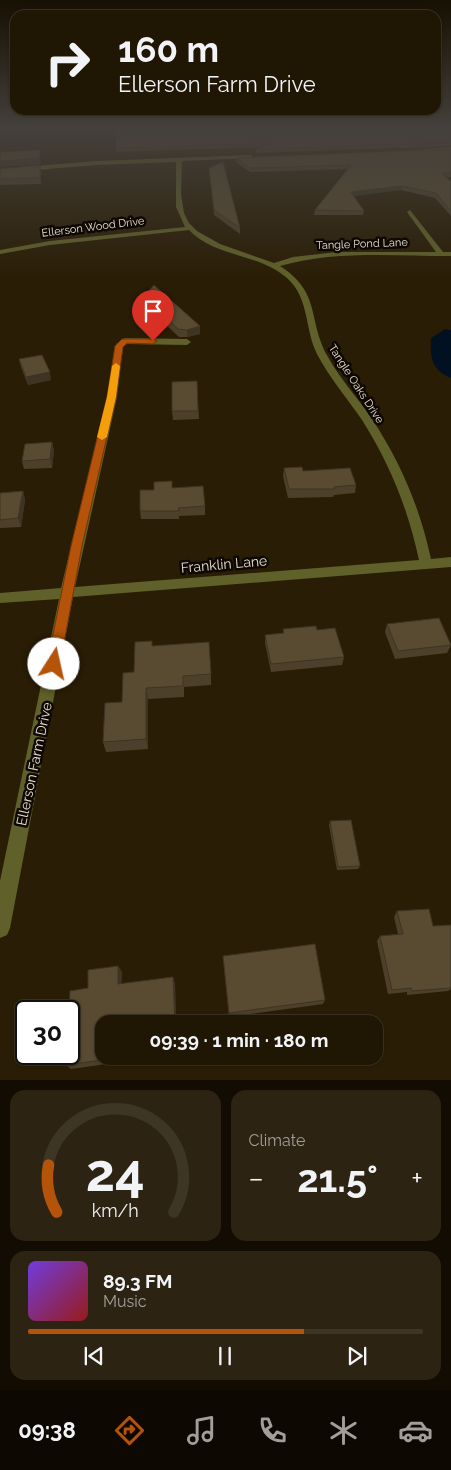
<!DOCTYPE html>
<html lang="en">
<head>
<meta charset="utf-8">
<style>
	:root { --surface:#201604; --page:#2d2313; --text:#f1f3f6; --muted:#a29f9a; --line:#3d3526; --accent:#b45309 }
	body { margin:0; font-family:Raleway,sans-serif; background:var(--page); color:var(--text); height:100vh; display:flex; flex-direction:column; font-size:19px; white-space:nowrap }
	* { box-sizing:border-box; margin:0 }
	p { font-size:16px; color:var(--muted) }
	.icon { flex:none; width:28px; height:28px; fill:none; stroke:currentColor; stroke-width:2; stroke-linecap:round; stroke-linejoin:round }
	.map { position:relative; height:1080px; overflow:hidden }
	.sheet { display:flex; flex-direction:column; gap:10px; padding:10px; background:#120c02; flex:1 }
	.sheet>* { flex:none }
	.hud { position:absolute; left:10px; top:10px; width:431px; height:105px; border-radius:15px; box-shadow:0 1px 4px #0004,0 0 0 1px var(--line); background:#201604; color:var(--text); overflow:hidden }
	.speed { position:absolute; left:15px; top:1000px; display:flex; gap:10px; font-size:25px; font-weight:700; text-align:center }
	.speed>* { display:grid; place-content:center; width:65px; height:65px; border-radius:50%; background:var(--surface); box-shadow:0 1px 4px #0004,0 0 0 1px var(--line); line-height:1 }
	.speed .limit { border:2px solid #111; border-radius:8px; background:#fff; color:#111 }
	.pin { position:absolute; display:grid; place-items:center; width:42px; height:42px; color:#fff; margin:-51px -21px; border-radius:50% 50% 50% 0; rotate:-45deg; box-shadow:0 0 5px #0007 }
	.pin .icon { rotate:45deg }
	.me { position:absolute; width:55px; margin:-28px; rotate:10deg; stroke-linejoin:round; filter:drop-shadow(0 0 4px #0008) }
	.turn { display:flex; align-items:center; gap:18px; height:105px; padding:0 25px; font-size:22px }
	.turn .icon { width:65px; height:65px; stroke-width:2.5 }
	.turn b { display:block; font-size:35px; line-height:42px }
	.big { font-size:38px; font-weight:700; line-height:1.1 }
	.sheet .tile { flex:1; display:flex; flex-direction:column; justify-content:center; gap:8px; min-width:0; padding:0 18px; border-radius:15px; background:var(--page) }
	.sheet .dial { align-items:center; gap:0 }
	.dial svg { height:130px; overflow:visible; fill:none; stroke:var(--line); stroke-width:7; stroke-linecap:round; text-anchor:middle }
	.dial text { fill:var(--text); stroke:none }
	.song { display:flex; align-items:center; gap:15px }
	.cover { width:60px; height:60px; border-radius:8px; background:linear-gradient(135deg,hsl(260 70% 55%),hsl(0 70% 35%)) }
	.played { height:5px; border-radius:2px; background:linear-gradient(90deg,var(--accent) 70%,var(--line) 70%) }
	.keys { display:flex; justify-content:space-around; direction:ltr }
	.heat { display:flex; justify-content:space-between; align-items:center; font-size:28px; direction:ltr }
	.sheet .tiles { flex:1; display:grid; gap:10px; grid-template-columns:1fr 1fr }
	.tile:last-child { grid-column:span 2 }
	.trip { position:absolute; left:95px; top:1015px; width:288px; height:50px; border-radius:15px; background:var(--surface); box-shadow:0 1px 4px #0004,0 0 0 1px var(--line); font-weight:700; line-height:50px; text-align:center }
	.tabs { display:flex; height:80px; justify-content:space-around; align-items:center; background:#0d0902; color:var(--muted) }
	.tabs .icon { width:35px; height:35px }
	.tabs .on { color:var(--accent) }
	.tabs b { font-size:22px; color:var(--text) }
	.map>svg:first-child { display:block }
	.water { fill:#011122 }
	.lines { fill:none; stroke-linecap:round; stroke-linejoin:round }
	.street { fill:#60602a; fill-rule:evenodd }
	.wall { fill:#4d402b }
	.shaded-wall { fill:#3e3423 }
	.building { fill:#594b32; stroke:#3e3423 }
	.route { fill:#b45309; stroke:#753606 }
	.slow { fill:#f59e0b }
	.labels { text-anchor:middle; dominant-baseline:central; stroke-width:5; stroke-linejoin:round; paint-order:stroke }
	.far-street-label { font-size:11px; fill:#e8dfd1; stroke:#0e0802 }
	.street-label { font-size:14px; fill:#e8dfd1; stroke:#0e0802 }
</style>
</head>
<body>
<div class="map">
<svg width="451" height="1080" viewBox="0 0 451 1080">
	<rect width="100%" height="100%" fill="#2a1d05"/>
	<path class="water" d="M445,329L451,330V378C431,370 430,357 431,338Z"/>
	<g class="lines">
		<g class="street">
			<path d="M451,147V151L406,153L403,151Z"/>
			<path d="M251,155L253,158L182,161L181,194L184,213L189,223L197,231L220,244L274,263L293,257L337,252H436L407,212L410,210L443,252H451V256C394,256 335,250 280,266C322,293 307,320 328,357C340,379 358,398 372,419C401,463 420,508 431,559L451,557V567L73,597L10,928L7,935L0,938V881L59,599L0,603V593L61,588L107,397L116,344L125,338L187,339L191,342L187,345L127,344L123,347L117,397L75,587L419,560C408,509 390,464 362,420C347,398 329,377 317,354C304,328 310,299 287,278C258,253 214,257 189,230L50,245L0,254V250L50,241L185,227L176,207V162L97,165L0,173V169L97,161Z"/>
		</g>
	</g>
	<g class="wall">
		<path d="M451,127V146L256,153V149L261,147L116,152V148Z"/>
		<path d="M451,149V177H446L451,182V216L435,198L401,190L353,196L364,211L363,215H314L315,210L348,169L250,172L236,162V158Z"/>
		<path d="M40,165L41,172V184L0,185V169Z"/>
		<path d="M209,168L240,228V234L214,215Z"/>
		<path d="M144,296L200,326V334L187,337H179L144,304Z"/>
		<path d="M19,359L51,380L28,385L21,367Z"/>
		<path d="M197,381L199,419L173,420L172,411Z"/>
		<path d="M52,442L54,451L52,468L24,469L22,461Z"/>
		<path d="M284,468L303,471L356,485L355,493L334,495L333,497L288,498L283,476Z"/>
		<path d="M172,488L205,506V515L179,516V519H141L140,511Z"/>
		<path d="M23,491L25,500L21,527L0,528V493Z"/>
		<path d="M387,624L451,645L447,653L395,659L385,632Z"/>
		<path d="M283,629L317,630L344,657L342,665L271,672L265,643V635L283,633Z"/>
		<path d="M152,646L211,674V685L184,687V697L148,699V749L106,752L103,742L122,702L134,672Z"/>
		<path d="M330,821L360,866L358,869L337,870L329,825Z"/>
		<path d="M397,911L433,926L451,925V989L448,991L407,995V992L388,994L377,941L380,936L398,934L394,917Z"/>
		<path d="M223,956L325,1000L323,1004L229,1017Z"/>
		<path d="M118,966L122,972L121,984L175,983L176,1024H104V1056H163L71,1069L66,1065L88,988Z"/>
	</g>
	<g class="shaded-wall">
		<path d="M39,150L41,164L0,167V161Z"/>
		<path d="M40,165L41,172V184L40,178Z"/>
		<path d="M402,186L401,190L350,196L351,192Z"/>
		<path d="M200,326V334L187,337V330Z"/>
		<path d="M50,372L51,380L28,385L26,377Z"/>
		<path d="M52,442L54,451L52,468L50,459Z"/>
		<path d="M23,491L25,500L21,527L18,518Z"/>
		<path d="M146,688L148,699V749L146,739Z"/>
		<path d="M118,966L122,972L121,990L118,984Z"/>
		<path d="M173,977L175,983L176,1024H175Z"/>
	</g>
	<g class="building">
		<path d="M116,127H451V142L256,149L271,143L116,148Z"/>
		<path d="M451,149V173H442L451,182V211L436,193L402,186L351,192L364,211L315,210L351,165L250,168L236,158Z"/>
		<path d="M39,150L40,158L0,161V152Z"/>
		<path d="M223,162L240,228L214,210L209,168Z"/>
		<path d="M40,165V178L0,179V169Z"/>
		<path d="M154,285L200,326L187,330L178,329L144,296Z"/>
		<path d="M42,355L50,372L26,377L19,359Z"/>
		<path d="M197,381L198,411H172V382Z"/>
		<path d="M52,442L50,459L22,461L25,444Z"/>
		<path d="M302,467L303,471L350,468L356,485L334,487L335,489H289L284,468Z"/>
		<path d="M172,481V488L203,486L205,506L178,508L179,511H140V490H154V482Z"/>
		<path d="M23,491L18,518L0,520V493Z"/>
		<path d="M439,618L451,645L398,651L387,624Z"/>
		<path d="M316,626L317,630L335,628L344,657L271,664L265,635L284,633L283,629Z"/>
		<path d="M152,641V646L209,642L211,674L183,676V686L146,688V739L103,742L105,703L122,702L123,673L134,672L135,642Z"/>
		<path d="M351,820L360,866L338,867L330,821Z"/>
		<path d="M429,909L433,926L451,925V988L412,991L411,988L392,990L380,936L403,934L397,911Z"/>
		<path d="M315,944L325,1000L229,1013L223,956Z"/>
		<path d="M118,966V984L173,977L175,1024H104V1056H132L66,1065L67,1054H69V1015L70,991L88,988V970Z"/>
	</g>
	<linearGradient id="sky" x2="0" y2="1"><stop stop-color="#171003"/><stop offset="0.46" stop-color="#44403b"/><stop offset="1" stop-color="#44403b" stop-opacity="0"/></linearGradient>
	<rect width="451" height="279" fill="url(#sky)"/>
	<path class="route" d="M122,339H153L157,341L153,344L127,343L123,347L116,397L82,546L60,664L58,668L54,670L49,668L47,664L71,546L107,397L115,346Z"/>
	<path class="slow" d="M116,363L120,366L116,397L107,437L102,440L97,437L107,397L112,366Z"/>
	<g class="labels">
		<g class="far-street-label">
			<text transform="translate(93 227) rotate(-7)">Ellerson Wood Drive</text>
			<text transform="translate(362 244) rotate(-2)">Tangle Pond Lane</text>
			<text transform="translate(356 384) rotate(57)">Tangle Oaks Drive</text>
		</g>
		<g class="street-label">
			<text transform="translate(224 564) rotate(-5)">Franklin Lane</text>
			<text transform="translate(34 764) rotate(-78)">Ellerson Farm Drive</text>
		</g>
	</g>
</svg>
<div class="speed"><div class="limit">30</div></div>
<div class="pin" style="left:153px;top:341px;background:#d93025"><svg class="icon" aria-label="arrive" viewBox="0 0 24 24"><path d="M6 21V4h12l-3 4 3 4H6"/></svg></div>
<svg class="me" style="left:54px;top:664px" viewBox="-20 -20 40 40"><circle r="19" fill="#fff"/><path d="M0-13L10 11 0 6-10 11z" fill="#b45309"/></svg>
<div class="trip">09:39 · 1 min · 180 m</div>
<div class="hud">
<div class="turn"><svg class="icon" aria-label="right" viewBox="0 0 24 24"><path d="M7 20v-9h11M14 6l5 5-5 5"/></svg><div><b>160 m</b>Ellerson Farm Drive</div></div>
</div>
</div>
<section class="sheet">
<div class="tiles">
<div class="tile dial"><svg viewBox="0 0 100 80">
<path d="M14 69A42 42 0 1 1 86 69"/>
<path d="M14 69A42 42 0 0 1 9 40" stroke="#b45309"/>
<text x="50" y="56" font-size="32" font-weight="700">24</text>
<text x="50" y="72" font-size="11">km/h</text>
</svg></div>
<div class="tile"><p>Climate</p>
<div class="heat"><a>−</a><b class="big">21.5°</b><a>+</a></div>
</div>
<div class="tile">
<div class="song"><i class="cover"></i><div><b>89.3 FM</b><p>Music</p></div></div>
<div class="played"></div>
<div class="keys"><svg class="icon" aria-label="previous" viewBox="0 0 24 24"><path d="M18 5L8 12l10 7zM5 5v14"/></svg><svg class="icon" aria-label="pause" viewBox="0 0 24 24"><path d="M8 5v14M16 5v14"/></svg><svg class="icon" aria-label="next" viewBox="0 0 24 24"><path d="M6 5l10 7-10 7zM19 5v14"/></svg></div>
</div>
</div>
</section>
<nav class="tabs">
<b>09:38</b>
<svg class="icon on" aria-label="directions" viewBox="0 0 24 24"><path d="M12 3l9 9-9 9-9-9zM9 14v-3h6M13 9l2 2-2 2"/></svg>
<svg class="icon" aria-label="music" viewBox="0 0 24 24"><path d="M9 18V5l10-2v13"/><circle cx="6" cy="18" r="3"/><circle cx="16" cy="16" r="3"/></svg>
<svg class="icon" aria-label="phone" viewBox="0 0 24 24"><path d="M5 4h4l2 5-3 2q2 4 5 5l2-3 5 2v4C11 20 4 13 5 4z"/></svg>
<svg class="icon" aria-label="climate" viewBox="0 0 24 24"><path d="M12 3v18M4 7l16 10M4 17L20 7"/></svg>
<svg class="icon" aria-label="car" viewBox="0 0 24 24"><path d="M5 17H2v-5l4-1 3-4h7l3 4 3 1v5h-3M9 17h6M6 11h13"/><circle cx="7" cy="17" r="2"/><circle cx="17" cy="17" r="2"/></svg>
</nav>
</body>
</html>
